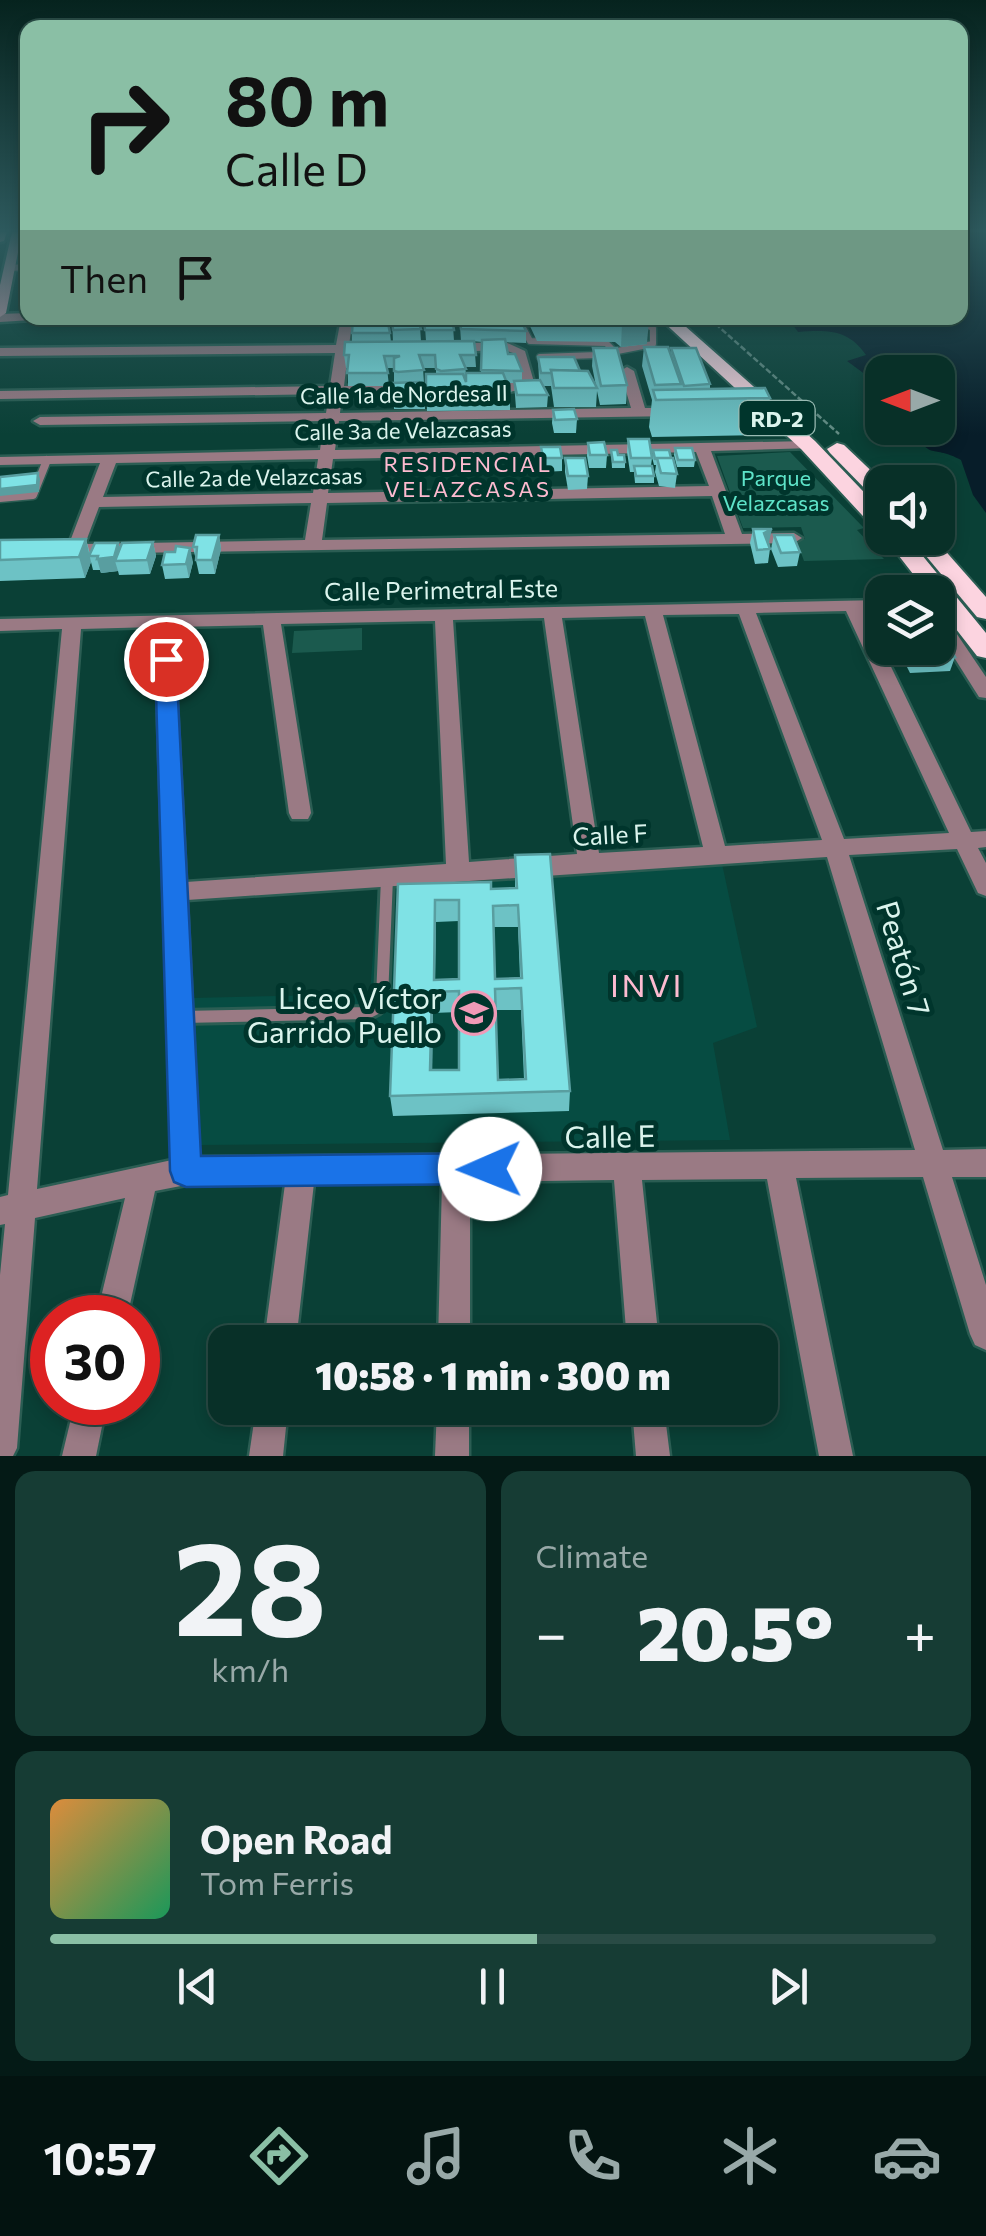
<!DOCTYPE html>
<html lang="en">
<head>
<meta charset="utf-8">
<style>
	:root { --surface:#083028; --page:#163c34; --text:#f1f3f6; --muted:#98a9a8; --line:#294b45; --accent:#8abfa5 }
	body { margin:0; font-family:Commissioner,sans-serif; background:var(--page); color:var(--text); height:100vh; display:flex; flex-direction:column; font-size:38px; white-space:nowrap }
	* { box-sizing:border-box; margin:0 }
	p { font-size:32px; color:var(--muted) }
	.icon { flex:none; width:55px; height:55px; fill:none; stroke:currentColor; stroke-width:2; stroke-linecap:round; stroke-linejoin:round }
	.map { position:relative; height:1456px; overflow:hidden }
	.side { display:flex; flex-direction:column; gap:15px; padding:15px; background:#041a16; flex:1 }
	.side>* { flex:none }
	.hud { position:absolute; left:20px; top:20px; width:948px; height:305px; border-radius:20px; box-shadow:0 5px 15px #0003,0 0 0 2px var(--line); background:#8abfa5; color:#111; overflow:hidden }
	.needle { width:65px; rotate:270deg }
	.fabs { position:absolute; left:865px; top:355px; display:grid; gap:20px }
	.fabs a { display:grid; place-items:center; width:90px; height:90px; border-radius:20px; background:var(--surface); box-shadow:0 5px 15px #0003,0 0 0 2px var(--line); font-size:50px }
	.speed { position:absolute; left:30px; top:1295px; display:flex; gap:20px; font-size:50px; font-weight:700; text-align:center }
	.speed>* { display:grid; place-content:center; width:130px; height:130px; border-radius:50%; background:var(--surface); box-shadow:0 5px 15px #0003,0 0 0 2px var(--line); line-height:1 }
	.speed .limit { border:15px solid #d22; background:#fff; color:#111 }
	.pin { position:absolute; display:grid; place-items:center; width:85px; height:85px; color:#fff; margin:-42px; border:5px solid #fff; border-radius:50%; box-shadow:0 2px 10px #0007 }
	.me { position:absolute; width:110px; margin:-55px; rotate:269deg; stroke-linejoin:round; filter:drop-shadow(0 0 8px #0008) }
	.turn { display:flex; align-items:center; gap:35px; height:210px; padding:0 40px; font-size:45px }
	.turn .icon { width:130px; height:130px; stroke-width:2.5 }
	.turn b { display:block; font-size:70px; line-height:85px }
	.then { display:flex; align-items:center; height:95px; padding:0 40px; background:#0003; gap:20px; font-size:38px }
	.big { font-size:75px; font-weight:800; line-height:1.1 }
	.side .tile { flex:1; display:flex; flex-direction:column; justify-content:center; gap:15px; min-width:0; padding:0 35px; border-radius:20px; background:var(--page) }
	.side .dial { align-items:center; gap:0 }
	.dial b { font-size:130px; line-height:1 }
	.song { display:flex; align-items:center; gap:30px }
	.cover { width:120px; height:120px; border-radius:15px; background:linear-gradient(135deg,hsl(30 70% 55%),hsl(150 70% 35%)) }
	.played { height:10px; border-radius:5px; background:linear-gradient(90deg,var(--accent) 55%,var(--line) 55%) }
	.keys { display:flex; justify-content:space-around; direction:ltr }
	.heat { display:flex; justify-content:space-between; align-items:center; font-size:55px; direction:ltr }
	.side .tiles { flex:1; display:grid; gap:15px; grid-template-columns:1fr 1fr }
	.tile:last-child { grid-column:span 2 }
	.trip { position:absolute; left:208px; top:1325px; width:570px; height:100px; border-radius:20px; background:var(--surface); box-shadow:0 5px 15px #0003,0 0 0 2px var(--line); font-weight:800; line-height:100px; text-align:center }
	.menu { display:flex; height:160px; justify-content:space-around; align-items:center; background:#031310; color:var(--muted) }
	.menu .icon { width:70px; height:70px }
	.menu .selected { color:var(--accent) }
	.menu b { font-size:45px; color:var(--text) }
	.map>svg:first-child { display:block }
	.built { fill:#064c42 }
	.green { fill:#1b5a4e }
	.water { fill:#071d29 }
	.lines { fill:none; stroke-linecap:round; stroke-linejoin:round }
	.service-far2-casing { stroke:#2b5d53; stroke-width:9 }
	.service-far1-casing { stroke:#2b5d53; stroke-width:11 }
	.service-casing { stroke:#2b5d53; stroke-width:18 }
	.minor-casing { stroke:#2b5d53; stroke-width:5 }
	.secondary-casing { stroke:#2b5d53; stroke-width:5 }
	.trunk-casing { stroke:#2b5d53; stroke-width:4 }
	.path { stroke:#638c84; stroke-width:2.5; stroke-dasharray:6 2.5; stroke-linecap:butt }
	.service-far2 { stroke:#9a7a84; stroke-width:6 }
	.service-far1 { stroke:#9a7a84; stroke-width:8 }
	.service { stroke:#9a7a84; stroke-width:12 }
	.minor { fill:#9a7a84; fill-rule:evenodd }
	.secondary { fill:#d29faf; fill-rule:evenodd }
	.trunk { fill:#fcd4e0; fill-rule:evenodd }
	.wall { fill:#6dc2c5; fill-rule:evenodd }
	.shaded-wall { fill:#599ea0 }
	.building { fill:#7fe2e5; stroke:#599ea0; stroke-width:2.5; fill-rule:evenodd }
	.route { fill:#1a73e8; stroke:#114b97; stroke-width:2.5 }
	.labels { text-anchor:middle; dominant-baseline:central; stroke-width:10; stroke-linejoin:round; paint-order:stroke }
	.far-street-label { font-size:22px; fill:#dbf4ed; stroke:#00352c }
	.shield { fill:#00352c; stroke:#99bbb3; stroke-width:2.5 }
	.shield-label { font-size:22px; font-weight:bold; fill:#dbf4ed }
	.far-neighbourhood-label { font-size:22px; letter-spacing:2.5px; fill:#fdbbd0; stroke:#00352c }
	.far-park-label { font-size:22px; fill:#5ee4c9; stroke:#00352c }
	.street-label { font-size:25px; fill:#dbf4ed; stroke:#00352c }
	.near-street-label { font-size:30px; fill:#dbf4ed; stroke:#00352c }
	.near-poi-label { font-size:30px; fill:#dbf4ed; stroke:#00352c; text-anchor:end }
	.near-neighbourhood-label { font-size:32px; letter-spacing:2.5px; fill:#fdbbd0; stroke:#00352c }
</style>
</head>
<body>
<div class="map">
<svg width="986" height="1456" viewBox="0 0 986 1456">
	<rect width="100%" height="100%" fill="#0a4036"/>
	<path class="built" d="M721,859L757,1027L713,1043L730,1140L199,1145L193,998L370,994L378,883Z"/>
	<g class="green">
		<path d="M790,452L864,528L857,530L884,559L804,561L796,539H805L801,527L743,528L717,456Z"/>
		<path d="M362,628V650L292,653L294,631Z"/>
	</g>
	<path class="water" d="M960,232H986V513L973,495L961,460C933,444 928,462 915,428H938V372H882V395L872,389L866,375L847,361L866,355C848,329 827,330 798,332L788,318H960Z"/>
	<g class="lines">
		<g class="service-far2-casing">
			<g id="service-far2">
				<path d="M9,268L28,267"/>
				<path d="M539,322L521,324L530,341L606,343L611,348L606,354"/>
				<path d="M540,357L597,355L653,344V328L640,322"/>
			</g>
		</g>
		<g class="service-far1-casing">
			<path id="service-far1" d="M0,498L33,495L47,460"/>
		</g>
		<g class="service-casing">
			<path id="service" d="M182,1017L367,1013L377,1008L382,998L387,878"/>
		</g>
		<g class="minor-casing">
			<g id="minor">
				<path d="M28,313V318H34L32,320L0,322V314Z"/>
				<path d="M341,318H353L349,345H368L374,349L368,353H348L344,386L450,384L457,388L450,392L342,394L340,413L631,408L620,371L627,367L634,371L645,408H677L684,412L677,416L339,421L335,450L808,441L813,442V448L711,451L742,534L794,533L802,538L794,543L62,554L54,549L56,545L69,544L100,463L0,465V457L320,450L324,421L40,425L33,421L40,417L326,413L329,394L0,399V391L330,386L335,353L0,356V348L336,345ZM696,452L709,486L328,493L333,459ZM318,459L313,493L103,497L116,463ZM712,496L725,534L322,540L327,503ZM311,503L305,540L85,544L99,507Z"/>
				<path d="M505,342L525,351L534,382C519,393 493,397 477,388C489,379 506,387 520,380L513,353L504,350L447,352L441,348L447,344Z"/>
				<path d="M882,600V610L864,611L971,832L986,831V847L978,848L986,863V896L978,893L957,849L849,855L943,1150L986,1149V1177H952L986,1285V1350L975,1345L970,1334L923,1177L796,1178L853,1456H819L767,1179L642,1180L659,1342H627L614,1180L470,1182V1342H438L442,1182L314,1183L296,1342H264L285,1184L186,1185L155,1191L127,1318H96L125,1198L35,1218L17,1448L13,1456H0V1275L5,1224L0,1225V1197L8,1195L62,629L0,631V619ZM846,611L949,833L844,839L756,613ZM739,614L822,840L725,846L663,615ZM645,616L703,847L599,853L562,618ZM544,618L577,854L469,862L453,620ZM435,621L446,864L186,882L173,627L263,625L289,813L292,819H308L311,813L281,624ZM155,627L172,1160L37,1189L81,629ZM827,857L915,1150L199,1157L187,900Z"/>
				<path d="M938,614L944,615L986,677V698L979,697L938,632Z"/>
				<path d="M75,1402H107L96,1456H62Z"/>
				<path d="M256,1408H288L283,1456H249Z"/>
				<path d="M437,1408H469V1456H435Z"/>
				<path d="M632,1408H664L670,1456H636Z"/>
			</g>
		</g>
		<g class="secondary-casing">
			<g id="secondary">
				<path d="M0,232H7L4,241L0,242Z"/>
				<path d="M12,232H22L6,313L0,317V285Z"/>
			</g>
		</g>
		<g class="trunk-casing">
			<g id="trunk">
				<path d="M659,318H676L815,441L882,511V530L874,528L801,449Z"/>
				<path d="M837,443L844,445L883,482L882,499L874,498L830,453L827,449Z"/>
				<path d="M885,538H908L986,633V658L977,656L938,606V592H927Z"/>
				<path d="M911,538H934L986,597V619L977,617Z"/>
			</g>
		</g>
		<path class="path" d="M709,318L839,434"/>
		<use href="#service-far2" class="service-far2"/>
		<use href="#service-far1" class="service-far1"/>
		<use href="#service" class="service"/>
		<use href="#minor" class="minor"/>
		<use href="#secondary" class="secondary"/>
		<use href="#trunk" class="trunk"/>
	</g>
	<g class="wall">
		<path d="M392,318H520L526,331V343L505,342L508,354L522,371V381L539,380L538,357L580,371L596,386L592,366L593,348L627,385L626,404L600,405L597,391L596,407H554L551,386H543L548,395L547,407L516,408L514,383H507L510,391V410L427,411L426,374H436V368H423L424,383H419L420,389H424L425,409H394V368H387L389,386H348V368H346L344,355L352,342V333H390L391,342L426,341L425,327H420L421,341L393,342ZM453,326H460L461,341H454ZM474,341L482,342L481,373H466L465,367H476Z"/>
		<path d="M530,318H646L647,344L621,347L615,342L537,341L529,324Z"/>
		<path d="M644,347L671,354V348L710,384V389L770,398L763,435L652,437L649,427L652,400L642,366Z"/>
		<path d="M553,410L577,419L576,433H554L552,423Z"/>
		<path d="M628,439L652,458L651,466L654,476V483H635L634,472H630L627,452Z"/>
		<path d="M588,443L607,455L606,468H589L587,456Z"/>
		<path d="M541,447L562,458V471L543,472Z"/>
		<path d="M675,448L695,460L694,467H677L674,455Z"/>
		<path d="M611,450L625,462V468H612Z"/>
		<path d="M653,450L677,474L675,488L659,486L655,472L656,465H654L652,457Z"/>
		<path d="M565,458L588,476L587,489L568,490L565,472Z"/>
		<path d="M753,529L769,542L770,549L768,563L755,564L750,543Z"/>
		<path d="M219,535L221,549L215,574H199L193,547Z"/>
		<path d="M774,535L800,552L797,566L778,567L771,549Z"/>
		<path d="M86,539L90,554L118,543L120,548L153,542L156,556L150,574L119,575L118,571L101,573L100,570H93L91,562L85,578L0,581V540Z"/>
		<path d="M175,552L193,562L189,578L165,579L162,565Z"/>
		<path d="M909,648L955,657L950,671L910,673L904,661Z"/>
		<path d="M515,855L570,1091L569,1111L393,1116L390,1096L398,884L491,889L515,888ZM459,921V979L435,980L436,922ZM493,927H518L520,978L495,979ZM496,1010H521L524,1079L498,1080ZM459,1012V1070H432L433,1013Z"/>
	</g>
	<g class="shaded-wall">
		<path d="M416,318H432V326L417,328Z"/>
		<path d="M649,320L647,344L621,347L622,323Z"/>
		<path d="M38,473L40,479L39,492L0,496V489Z"/>
		<path d="M772,529L769,542L762,547L764,533Z"/>
		<path d="M219,535L221,549L215,574L212,560Z"/>
		<path d="M86,539L91,562L85,578L79,557Z"/>
		<path d="M153,542L156,556L150,574L147,560Z"/>
		<path d="M118,543L122,556L115,561L118,571L101,573L97,559Z"/>
		<path d="M190,548L193,562L189,578L186,564Z"/>
		<path d="M435,900L436,922L434,992Z"/>
		<path d="M432,992L433,1013L432,1091L430,1070Z"/>
	</g>
	<g class="building">
		<path d="M353,318H387L390,333H352Z"/>
		<path d="M392,318H417L421,329L393,330Z"/>
		<path d="M448,318L449,324H453L454,330H425L424,319Z"/>
		<path d="M459,318H485L484,322H486V318H520L526,331L461,329Z"/>
		<path d="M579,318H646L649,320L622,323L616,318Z"/>
		<path d="M505,339L508,354H515L522,371L481,370L482,340Z"/>
		<path d="M474,341L476,355H460L466,369L441,371L436,369L435,355H419L424,370L398,372L394,371V358L400,356H384L388,373H347L349,355H344L345,342Z"/>
		<path d="M644,347H668L681,384L655,385Z"/>
		<path d="M593,348H617L627,385L601,386Z"/>
		<path d="M671,348H696L710,384L684,386Z"/>
		<path d="M538,357H574L580,371L551,370L552,373H541Z"/>
		<path d="M551,370L588,371L597,388H554Z"/>
		<path d="M466,373H503L510,391L426,392V374H463L466,382Z"/>
		<path d="M540,380L548,395H517L514,381Z"/>
		<path d="M419,382L420,389H424L425,396H393V383Z"/>
		<path d="M765,388L770,398L656,400L653,390Z"/>
		<path d="M574,409L577,419L555,420L553,410Z"/>
		<path d="M628,439H649L652,458H631Z"/>
		<path d="M604,442L607,455H590L588,443Z"/>
		<path d="M541,447H560L562,458H543Z"/>
		<path d="M675,448H692L695,460H678Z"/>
		<path d="M611,450H617L618,455H624L625,462H613Z"/>
		<path d="M653,450H669L671,458L655,459Z"/>
		<path d="M565,458H585L588,476H568Z"/>
		<path d="M657,458H673L677,474L661,473Z"/>
		<path d="M634,466H652L654,476H636Z"/>
		<path d="M38,473L37,485L0,489V477Z"/>
		<path d="M753,529H772L764,533L770,549L757,550Z"/>
		<path d="M196,535H219L212,560H196L197,547H193Z"/>
		<path d="M774,535H793L800,552L781,553Z"/>
		<path d="M86,539L79,557L0,560V540Z"/>
		<path d="M153,542L147,560L115,561L122,543Z"/>
		<path d="M95,543H118L114,557L97,559L98,556H89Z"/>
		<path d="M176,546L190,548L186,564L162,565L165,552H175Z"/>
		<path d="M949,645L955,657L915,658L909,648H938V646Z"/>
		<path d="M550,854L570,1091L390,1096L398,884L491,882V889L517,888L515,855ZM435,900H459V979L434,980ZM518,905L522,978L495,979L493,906ZM521,988L526,1079L498,1080L495,989ZM459,991V1070H430L432,992Z"/>
	</g>
	<linearGradient id="sky" x2="0" y2="1"><stop stop-color="#06231e"/><stop offset="0.53" stop-color="#2d595d"/><stop offset="1" stop-color="#2d595d" stop-opacity="0"/></linearGradient>
	<rect width="986" height="435" fill="url(#sky)"/>
	<path class="route" d="M166,652L176,659L201,1156L490,1153L501,1158L506,1169L501,1180L490,1184L186,1187L174,1182L170,1171L155,659Z"/>
	<defs>
		<g id="school-ring" transform="scale(2.25)"><circle r="9.5" fill="#00352c" stroke="#f09ab7" stroke-width="1.5"/><path d="M0-5L7-2L0 1L-7-2ZM-4 1L0 2.5L4 1V4Q0 6-4 4Z" fill="#f09ab7"/></g>
	</defs>
	<g fill-rule="evenodd">
		<use href="#school-ring" x="474" y="1013"/>
	</g>
	<g class="labels">
		<g class="far-street-label">
			<text transform="translate(404 394) rotate(-1)">Calle 1a de Nordesa II</text>
			<text transform="translate(403 430) rotate(-1)">Calle 3a de Velazcasas</text>
			<text transform="translate(254 477) rotate(-1)">Calle 2a de Velazcasas</text>
		</g>
		<rect class="shield" x="739.5" y="401" width="75" height="34" rx="8"/>
		<g class="shield-label">
			<text x="777" y="418">RD-2</text>
		</g>
		<g class="far-neighbourhood-label">
			<text x="468" y="463">RESIDENCIAL<tspan x="468" dy="25">VELAZCASAS</tspan></text>
		</g>
		<g class="far-park-label">
			<text x="776" y="477">Parque<tspan x="776" dy="25">Velazcasas</tspan></text>
		</g>
		<g class="street-label">
			<text transform="translate(441 589) rotate(-1)">Calle Perimetral Este</text>
			<text transform="translate(610 834) rotate(-3)">Calle F</text>
		</g>
		<g class="near-street-label">
			<text transform="translate(905 958) rotate(73)">Peatón 7</text>
			<text transform="translate(610 1135) rotate(-1)">Calle E</text>
		</g>
		<g class="near-poi-label">
			<text x="442" y="996">Liceo Víctor<tspan x="442" dy="34">Garrido Puello</tspan></text>
		</g>
		<g class="near-neighbourhood-label">
			<text x="647" y="984">INVI</text>
		</g>
	</g>
</svg>
<div class="fabs">
<a><svg class="needle" viewBox="-14 -14 28 28"><path d="M0-13l5 13h-10z" fill="#e53935"/><path d="M0 13l5-13h-10z" fill="#98a9a8"/></svg></a>
<a><svg class="icon" aria-label="sound" viewBox="0 0 24 24"><path d="M4 9h4l5-4v14l-5-4H4zM17 9q2 3 0 6"/></svg></a>
<a><svg class="icon" aria-label="layers" viewBox="0 0 24 24"><path d="M12 4l9 5-9 5-9-5zM3 14l9 5 9-5"/></svg></a>
</div>
<div class="speed"><div class="limit">30</div></div>
<div class="pin" style="left:166px;top:659px;background:#d93025"><svg class="icon" aria-label="arrive" viewBox="0 0 24 24"><path d="M6 21V4h12l-3 4 3 4H6"/></svg></div>
<svg class="me" style="left:490px;top:1169px" viewBox="-20 -20 40 40"><circle r="19" fill="#fff"/><path d="M0-13L10 11 0 6-10 11z" fill="#1a73e8"/></svg>
<div class="trip">10:58 · 1 min · 300 m</div>
<div class="hud">
<div class="turn"><svg class="icon" aria-label="right" viewBox="0 0 24 24"><path d="M7 20v-9h11M14 6l5 5-5 5"/></svg><div><b>80 m</b>Calle D</div></div>
<div class="then">Then<svg class="icon" aria-label="arrive" viewBox="0 0 24 24"><path d="M6 21V4h12l-3 4 3 4H6"/></svg></div>
</div>
</div>
<section class="side">
<div class="tiles">
<div class="tile dial"><b>28</b><p>km/h</p></div>
<div class="tile"><p>Climate</p>
<div class="heat"><a>−</a><b class="big">20.5°</b><a>+</a></div>
</div>
<div class="tile">
<div class="song"><i class="cover"></i><div><b>Open Road</b><p>Tom Ferris</p></div></div>
<div class="played"></div>
<div class="keys"><svg class="icon" aria-label="previous" viewBox="0 0 24 24"><path d="M18 5L8 12l10 7zM5 5v14"/></svg><svg class="icon" aria-label="pause" viewBox="0 0 24 24"><path d="M8 5v14M16 5v14"/></svg><svg class="icon" aria-label="next" viewBox="0 0 24 24"><path d="M6 5l10 7-10 7zM19 5v14"/></svg></div>
</div>
</div>
</section>
<nav class="menu">
<b>10:57</b>
<svg class="icon selected" aria-label="directions" viewBox="0 0 24 24"><path d="M12 3l9 9-9 9-9-9zM9 14v-3h6M13 9l2 2-2 2"/></svg>
<svg class="icon" aria-label="music" viewBox="0 0 24 24"><path d="M9 18V5l10-2v13"/><circle cx="6" cy="18" r="3"/><circle cx="16" cy="16" r="3"/></svg>
<svg class="icon" aria-label="phone" viewBox="0 0 24 24"><path d="M5 4h4l2 5-3 2q2 4 5 5l2-3 5 2v4C11 20 4 13 5 4z"/></svg>
<svg class="icon" aria-label="climate" viewBox="0 0 24 24"><path d="M12 3v18M4 7l16 10M4 17L20 7"/></svg>
<svg class="icon" aria-label="car" viewBox="0 0 24 24"><path d="M5 17H2v-5l4-1 3-4h7l3 4 3 1v5h-3M9 17h6M6 11h13"/><circle cx="7" cy="17" r="2"/><circle cx="17" cy="17" r="2"/></svg>
</nav>
</body>
</html>
